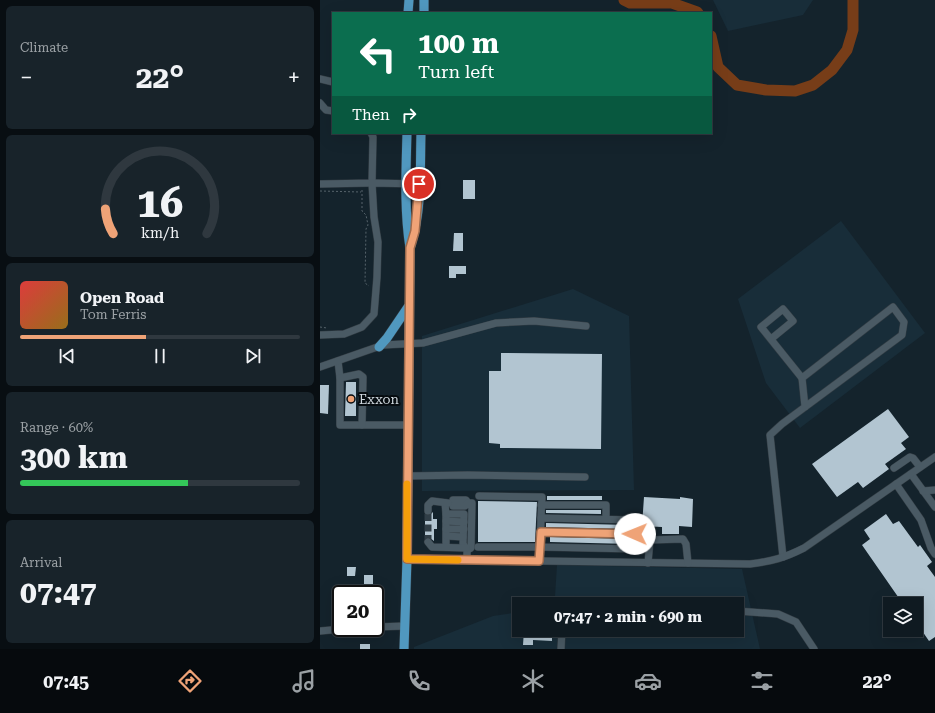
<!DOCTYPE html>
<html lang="en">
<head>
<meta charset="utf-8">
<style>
	:root { --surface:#0f1a21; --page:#18232a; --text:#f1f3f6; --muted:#9ba1a5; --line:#2f383f; --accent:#efa377 }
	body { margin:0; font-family:"Roboto Serif",serif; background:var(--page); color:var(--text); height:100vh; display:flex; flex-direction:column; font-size:15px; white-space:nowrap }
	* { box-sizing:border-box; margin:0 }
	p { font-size:13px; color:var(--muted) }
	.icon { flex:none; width:22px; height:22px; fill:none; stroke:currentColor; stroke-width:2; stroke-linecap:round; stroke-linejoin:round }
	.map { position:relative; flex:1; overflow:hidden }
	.details { display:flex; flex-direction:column; gap:6px; padding:6px; background:#080e12; width:320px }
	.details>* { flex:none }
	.top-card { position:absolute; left:12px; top:12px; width:380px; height:122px; border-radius:0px; box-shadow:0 4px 16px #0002,0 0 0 1px var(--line); background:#0b6e4f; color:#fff; overflow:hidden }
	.tools { position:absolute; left:563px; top:597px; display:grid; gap:8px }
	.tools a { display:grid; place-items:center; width:40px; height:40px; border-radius:0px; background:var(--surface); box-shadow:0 4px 16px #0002,0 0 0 1px var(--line); font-size:20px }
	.speed { position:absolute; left:12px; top:585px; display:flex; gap:8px; font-size:20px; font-weight:700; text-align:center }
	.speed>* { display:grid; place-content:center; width:52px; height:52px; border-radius:50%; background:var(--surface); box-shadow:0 4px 16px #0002,0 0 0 1px var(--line); line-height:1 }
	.speed .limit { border:2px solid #111; border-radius:6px; background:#fff; color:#111 }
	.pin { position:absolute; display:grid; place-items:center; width:34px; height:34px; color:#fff; margin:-17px; border:2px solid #fff; border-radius:50%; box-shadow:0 1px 4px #0007 }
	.me { position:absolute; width:44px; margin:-22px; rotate:271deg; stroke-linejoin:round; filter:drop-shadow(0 0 3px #0008) }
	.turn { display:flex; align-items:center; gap:14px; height:84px; padding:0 20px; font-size:18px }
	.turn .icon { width:52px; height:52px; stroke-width:2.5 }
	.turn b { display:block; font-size:28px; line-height:34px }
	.then { display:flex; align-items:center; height:38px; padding:0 20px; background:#0003; gap:8px; font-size:15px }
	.big { font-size:30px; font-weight:700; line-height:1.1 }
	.details .widget { flex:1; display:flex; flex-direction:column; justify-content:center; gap:6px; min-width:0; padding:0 14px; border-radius:6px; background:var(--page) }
	.details .dial { align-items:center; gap:0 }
	.dial svg { height:104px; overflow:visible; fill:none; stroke:var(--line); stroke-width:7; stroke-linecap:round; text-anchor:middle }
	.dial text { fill:var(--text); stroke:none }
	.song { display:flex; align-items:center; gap:12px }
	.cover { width:48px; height:48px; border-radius:6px; background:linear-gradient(135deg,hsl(0 70% 55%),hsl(40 70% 35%)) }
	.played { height:4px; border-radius:2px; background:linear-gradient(90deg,var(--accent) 45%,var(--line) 45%) }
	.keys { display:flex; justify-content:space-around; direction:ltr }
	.heat { display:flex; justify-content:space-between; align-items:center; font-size:22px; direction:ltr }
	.charge { height:6px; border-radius:3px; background:linear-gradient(90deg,#34c759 60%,var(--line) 0) }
	.trip { position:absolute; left:192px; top:597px; width:232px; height:40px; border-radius:0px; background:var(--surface); box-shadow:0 4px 16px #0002,0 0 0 1px var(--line); font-weight:700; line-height:40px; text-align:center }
	.tabs { display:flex; height:64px; justify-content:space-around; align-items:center; background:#060a0d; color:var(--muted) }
	.tabs .icon { width:28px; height:28px }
	.tabs .on { color:var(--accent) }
	.tabs b { font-size:18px; color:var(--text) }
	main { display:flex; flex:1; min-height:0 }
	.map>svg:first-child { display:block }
	.built { fill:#182d39 }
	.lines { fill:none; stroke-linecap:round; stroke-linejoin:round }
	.river { stroke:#773d18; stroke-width:11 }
	.building { fill:#b2c5d1 }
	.minor-tunnel { stroke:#303e47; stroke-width:7; stroke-dasharray:7 3.5; stroke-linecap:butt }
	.minor-casing { stroke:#333d44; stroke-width:8 }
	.major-casing { stroke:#333d44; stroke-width:10 }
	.path { stroke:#56636b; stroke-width:1; stroke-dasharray:2 2; stroke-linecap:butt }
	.minor { stroke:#4a5a64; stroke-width:7 }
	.major { stroke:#5098bf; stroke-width:9 }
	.route-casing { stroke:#9b6a4d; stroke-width:10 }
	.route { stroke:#efa377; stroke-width:7 }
	.slow { stroke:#f59e0b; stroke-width:7 }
	.poi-dot { fill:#efa377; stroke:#060c10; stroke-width:1.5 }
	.labels { text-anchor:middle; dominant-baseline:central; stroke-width:4; stroke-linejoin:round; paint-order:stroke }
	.poi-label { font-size:13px; fill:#cfd8de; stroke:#060c10; text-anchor:start }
</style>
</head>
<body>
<main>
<section class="details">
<div class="widget"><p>Climate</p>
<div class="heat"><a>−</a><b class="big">22°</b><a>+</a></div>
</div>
<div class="widget dial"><svg viewBox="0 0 100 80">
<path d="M14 69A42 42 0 1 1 86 69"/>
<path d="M14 69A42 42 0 0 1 8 50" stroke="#efa377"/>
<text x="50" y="56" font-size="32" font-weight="700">16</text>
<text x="50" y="72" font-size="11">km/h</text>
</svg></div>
<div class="widget">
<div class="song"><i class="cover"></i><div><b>Open Road</b><p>Tom Ferris</p></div></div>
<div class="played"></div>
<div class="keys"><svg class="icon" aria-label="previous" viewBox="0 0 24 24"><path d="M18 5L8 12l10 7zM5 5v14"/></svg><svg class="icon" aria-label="pause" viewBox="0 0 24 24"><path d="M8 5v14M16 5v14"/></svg><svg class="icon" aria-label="next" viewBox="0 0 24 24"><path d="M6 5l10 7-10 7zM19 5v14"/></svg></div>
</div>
<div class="widget"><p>Range · 60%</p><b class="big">300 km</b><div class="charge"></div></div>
<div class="widget"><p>Arrival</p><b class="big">07:47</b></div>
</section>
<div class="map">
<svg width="615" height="649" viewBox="0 0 615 649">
	<rect width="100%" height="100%" fill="#14232c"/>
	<g class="built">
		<path d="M393,0H493L483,15L408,31Z"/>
		<path d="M521,221L605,333L480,428L446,383L418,299Z"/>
		<path d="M253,289L309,316L314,490L102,491V336Z"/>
		<path d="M237,565L422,569L440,649H94V647L173,616L199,612V630H417V604H228L235,596Z"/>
	</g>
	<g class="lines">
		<g class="river">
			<path d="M304,0L310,3H352L377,12L378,13"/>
			<path d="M391,36L398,67L417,85L446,90L475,91L493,85L512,70L527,50L533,30V0"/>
		</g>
	</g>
	<g class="building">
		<rect x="143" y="180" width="12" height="19"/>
		<path d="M134,233H143V251H133Z"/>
		<path d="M129,266H146V274H136V278H129Z"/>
		<path d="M181,353L282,354L281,449L180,448V444L169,443V371H181Z"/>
		<path d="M26,382H36V416H25Z"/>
		<path d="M0,385H9L8,414L0,413Z"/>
		<path d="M568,409L589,437L581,443L586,449L565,464L569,469L543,488L538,482L517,497L492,464Z"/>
		<rect x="227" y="496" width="55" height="4"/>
		<path d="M324,497L360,499V497L373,499L372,527L359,526V534H342V527L322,526Z"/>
		<path d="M158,501L217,502L215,542H158Z"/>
		<path d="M226,510H281V514L226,513Z"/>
		<path d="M113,512V519H117V529H114V541L110,538H105V515H110Z"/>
		<path d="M566,514L573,524L579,521L598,547L600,545L612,562L607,566L615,577V637L609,641L596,622V604H583L542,545L550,539L544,530Z"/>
		<path d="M226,523L310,525V529L226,527Z"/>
		<path d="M230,537L310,539V544L230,542Z"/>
		<path d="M27,567H36L35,576H27Z"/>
		<rect x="44" y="575" width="9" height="9"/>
		<path d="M204,630H214V632L232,633V641L213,640V645H203Z"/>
		<rect x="40" y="644" width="10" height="5"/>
	</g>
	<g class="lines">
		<path class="minor-tunnel" d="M108,542V511"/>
		<g class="minor-casing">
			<g id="minor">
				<path d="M0,79L13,82"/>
				<path d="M0,103L6,110L13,111"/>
				<path d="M0,184L52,183L53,137L51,133"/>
				<path d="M0,335L24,334L42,327L54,314L57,277L58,242L54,217L52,183L99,184"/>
				<path d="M451,339L473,321L463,309L441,327L482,378"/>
				<path d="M18,361L20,378V425H87"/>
				<path d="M0,367L63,345L103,343L176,323L214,321L266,326"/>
				<path d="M20,378L39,374L43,377L42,425"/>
				<path d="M574,468L590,457L593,458L600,467"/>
				<path d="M591,474L615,507"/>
				<path d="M87,476L148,475L265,477"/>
				<path d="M576,484L601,520L611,548L615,554"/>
				<path d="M603,491L615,490"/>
				<path d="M159,496L222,497L221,518"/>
				<path d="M133,500H146L148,503"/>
				<path d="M125,503L126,514V547"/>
				<path d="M221,505H286V519"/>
				<path d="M133,506H145L148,503H152L151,548L147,550"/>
				<path d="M108,511V505L112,501L128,503"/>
				<path d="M126,514H144L143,544L147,550V555"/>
				<path d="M221,518L315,520V549L220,547Z"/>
				<path d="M126,521L144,522"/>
				<path d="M126,529H144"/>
				<path d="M221,532L315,534"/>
				<path d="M127,536L143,537"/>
				<path d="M108,542L112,547L146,548"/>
				<path d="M158,547H220L219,561"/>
				<path d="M463,557L450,435L462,424L582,335L584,322L573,307L482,378L485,407"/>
				<path d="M87,559L430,564C453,561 464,558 484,548L615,457"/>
				<path d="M328,563L330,540L363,539L366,544L368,563"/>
				<path d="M417,611L458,614L476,622L494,649"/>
				<path d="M55,627L85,626"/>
				<path d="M0,631L33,628"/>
				<path d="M241,649L242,630"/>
			</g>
		</g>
		<g class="major-casing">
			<g id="major">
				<path d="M88,13L89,0"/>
				<path d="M104,13V0"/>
				<path d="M91,245C102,210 100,170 101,133"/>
				<path d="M59,347L67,338L88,307"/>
				<path d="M84,649L87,559L90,248C84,210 86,171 87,133"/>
			</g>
		</g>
		<g class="path">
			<path d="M42,190V211L46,215L48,225L46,229L45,283L49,286"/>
			<path d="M0,191L41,192"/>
			<path d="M0,327L7,328"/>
		</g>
		<use href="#minor" class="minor"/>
		<use href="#major" class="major"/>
	</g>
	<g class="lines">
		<g class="route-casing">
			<path id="route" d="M99,184L95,231L90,248L87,559L219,561L221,532L315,534"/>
		</g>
		<use href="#route" class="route"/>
		<path class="slow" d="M87,484V559L138,560"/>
	</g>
	<circle class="poi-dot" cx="31" cy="399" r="4"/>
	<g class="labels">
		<g class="poi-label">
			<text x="39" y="399">Exxon</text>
		</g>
	</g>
</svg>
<div class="tools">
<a><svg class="icon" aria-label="layers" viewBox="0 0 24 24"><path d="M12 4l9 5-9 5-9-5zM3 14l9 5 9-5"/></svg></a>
</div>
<div class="speed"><div class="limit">20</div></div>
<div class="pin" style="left:99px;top:184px;background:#d93025"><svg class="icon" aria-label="arrive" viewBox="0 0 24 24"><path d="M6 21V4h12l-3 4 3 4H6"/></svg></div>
<svg class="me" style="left:315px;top:534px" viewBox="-20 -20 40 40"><circle r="19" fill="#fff"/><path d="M0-13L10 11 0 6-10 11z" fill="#efa377"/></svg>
<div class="trip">07:47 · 2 min · 690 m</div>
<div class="top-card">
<div class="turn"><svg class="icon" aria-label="left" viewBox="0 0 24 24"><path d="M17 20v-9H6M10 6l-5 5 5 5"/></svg><div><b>100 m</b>Turn left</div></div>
<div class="then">Then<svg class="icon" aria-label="right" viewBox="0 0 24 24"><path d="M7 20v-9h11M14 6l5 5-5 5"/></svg></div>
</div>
</div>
</main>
<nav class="tabs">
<b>07:45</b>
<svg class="icon on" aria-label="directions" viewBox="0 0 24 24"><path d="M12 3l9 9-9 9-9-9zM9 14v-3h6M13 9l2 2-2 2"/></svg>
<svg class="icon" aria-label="music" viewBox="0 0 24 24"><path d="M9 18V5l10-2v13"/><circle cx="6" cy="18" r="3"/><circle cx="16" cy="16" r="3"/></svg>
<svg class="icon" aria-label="phone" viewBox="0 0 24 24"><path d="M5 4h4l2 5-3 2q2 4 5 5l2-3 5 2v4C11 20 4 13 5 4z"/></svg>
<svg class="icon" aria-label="climate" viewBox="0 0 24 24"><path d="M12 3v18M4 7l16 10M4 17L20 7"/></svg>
<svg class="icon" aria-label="car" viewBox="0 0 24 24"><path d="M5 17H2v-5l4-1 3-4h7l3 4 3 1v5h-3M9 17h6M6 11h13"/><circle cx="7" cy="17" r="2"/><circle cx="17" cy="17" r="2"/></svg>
<svg class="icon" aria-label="filters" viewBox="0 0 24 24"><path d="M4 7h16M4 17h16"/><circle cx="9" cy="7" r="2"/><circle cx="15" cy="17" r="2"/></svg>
<b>22°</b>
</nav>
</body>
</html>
